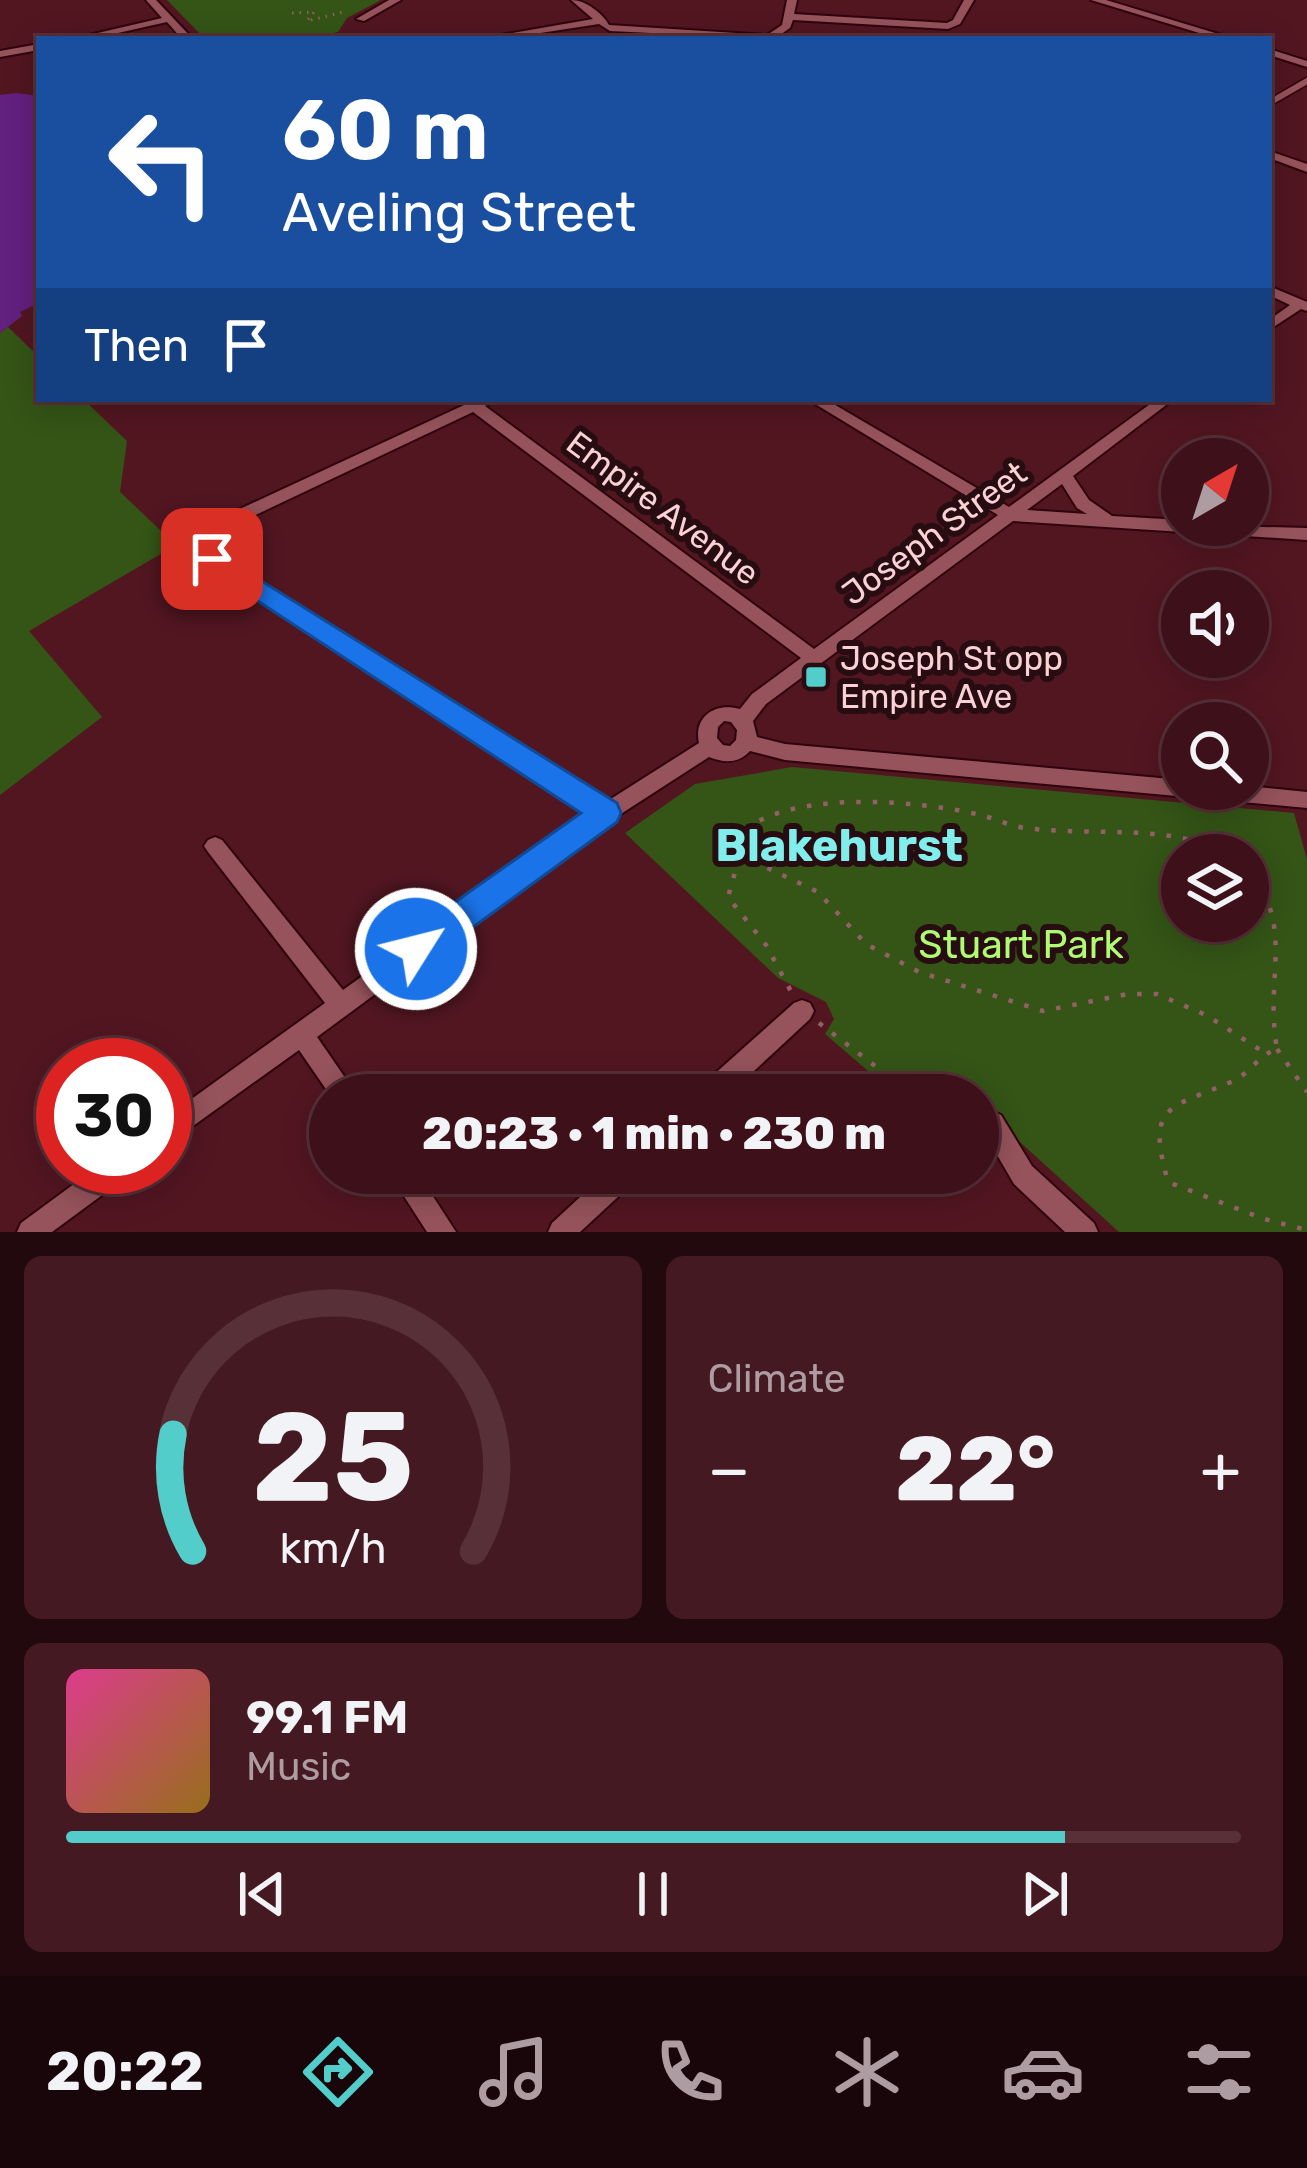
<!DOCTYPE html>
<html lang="en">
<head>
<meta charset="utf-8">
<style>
	:root { --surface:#3e1019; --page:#451922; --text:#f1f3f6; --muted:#ad9da2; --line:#573038; --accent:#53cdca }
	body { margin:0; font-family:Rubik,sans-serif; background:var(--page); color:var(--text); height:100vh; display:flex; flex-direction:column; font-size:45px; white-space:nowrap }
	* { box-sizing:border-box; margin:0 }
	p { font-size:39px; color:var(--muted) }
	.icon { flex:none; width:66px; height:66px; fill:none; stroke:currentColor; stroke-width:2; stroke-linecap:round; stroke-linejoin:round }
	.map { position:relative; height:1232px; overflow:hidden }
	.details { display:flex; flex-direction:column; gap:24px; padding:24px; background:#22090e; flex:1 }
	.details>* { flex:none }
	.banner { position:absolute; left:36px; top:36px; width:1236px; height:366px; border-radius:0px; box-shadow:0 6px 30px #0003,0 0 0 3px var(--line); background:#1a4fa0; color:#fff; overflow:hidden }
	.needle { width:78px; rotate:39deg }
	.tools { position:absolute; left:1161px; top:438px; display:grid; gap:24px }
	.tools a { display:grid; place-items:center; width:108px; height:108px; border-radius:50%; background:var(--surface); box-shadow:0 6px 30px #0003,0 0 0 3px var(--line); font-size:60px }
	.speed { position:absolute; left:36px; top:1038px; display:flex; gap:24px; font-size:60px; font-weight:700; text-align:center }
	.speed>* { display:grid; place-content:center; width:156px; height:156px; border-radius:50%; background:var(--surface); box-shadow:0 6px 30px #0003,0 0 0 3px var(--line); line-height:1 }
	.speed .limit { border:18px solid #d22; background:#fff; color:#111 }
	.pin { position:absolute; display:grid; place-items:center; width:102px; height:102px; color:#fff; margin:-51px; border-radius:24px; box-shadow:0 6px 18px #0006 }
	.me { position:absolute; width:132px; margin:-66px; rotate:54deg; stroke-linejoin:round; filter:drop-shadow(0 0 9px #0008) }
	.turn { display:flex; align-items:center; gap:42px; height:252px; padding:0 48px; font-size:54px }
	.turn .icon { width:156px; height:156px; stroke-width:2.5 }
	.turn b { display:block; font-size:84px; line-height:102px }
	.then { display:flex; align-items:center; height:114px; padding:0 48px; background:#0003; gap:24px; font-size:45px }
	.big { font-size:90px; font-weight:800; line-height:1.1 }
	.details .tile { flex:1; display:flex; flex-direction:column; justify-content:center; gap:18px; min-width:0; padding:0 42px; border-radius:18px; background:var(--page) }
	.details .dial { align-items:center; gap:0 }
	.dial svg { height:312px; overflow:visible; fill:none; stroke:var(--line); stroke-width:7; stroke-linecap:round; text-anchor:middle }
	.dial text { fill:var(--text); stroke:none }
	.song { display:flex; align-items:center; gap:36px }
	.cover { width:144px; height:144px; border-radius:18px; background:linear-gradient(135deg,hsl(330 70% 55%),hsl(40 70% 35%)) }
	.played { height:12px; border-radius:6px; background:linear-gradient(90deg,var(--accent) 85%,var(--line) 85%) }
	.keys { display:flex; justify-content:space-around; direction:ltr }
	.heat { display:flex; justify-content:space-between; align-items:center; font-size:66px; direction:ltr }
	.details .tiles { flex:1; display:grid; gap:24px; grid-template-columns:1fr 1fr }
	.tile:last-child { grid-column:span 2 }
	.trip { position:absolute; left:309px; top:1074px; width:690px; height:120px; border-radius:60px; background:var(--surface); box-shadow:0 6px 30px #0003,0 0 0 3px var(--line); font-weight:800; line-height:120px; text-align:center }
	.tab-bar { display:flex; height:192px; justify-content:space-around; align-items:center; background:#19060a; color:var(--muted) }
	.tab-bar .icon { width:84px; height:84px }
	.tab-bar .on { color:var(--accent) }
	.tab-bar b { font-size:54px; color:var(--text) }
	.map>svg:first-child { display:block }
	.green { fill:#345516; fill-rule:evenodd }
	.water { fill:#62207f }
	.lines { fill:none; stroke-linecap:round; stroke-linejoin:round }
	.service-casing { stroke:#30040d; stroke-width:9 }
	.minor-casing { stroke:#30040d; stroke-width:4 }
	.path-far1 { stroke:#946067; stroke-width:3; stroke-dasharray:1.5 6; stroke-linecap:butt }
	.path { stroke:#946067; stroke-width:4.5; stroke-dasharray:4.5 12; stroke-linecap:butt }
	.service { stroke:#96535b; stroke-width:6 }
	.minor { fill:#96535b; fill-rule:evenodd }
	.route { fill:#1a73e8; stroke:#114b97; stroke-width:3 }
	.poi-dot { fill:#53cdca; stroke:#270d11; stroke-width:4.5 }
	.labels { text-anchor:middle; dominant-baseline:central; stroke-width:12; stroke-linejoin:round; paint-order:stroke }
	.street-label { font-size:33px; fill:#fad2d5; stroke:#270d11 }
	.poi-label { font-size:33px; fill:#fad2d5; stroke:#270d11; text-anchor:start }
	.near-park-label { font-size:39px; fill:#affb72; stroke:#270d11 }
	.district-label { font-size:45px; font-weight:bold; fill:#82eeeb; stroke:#270d11 }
</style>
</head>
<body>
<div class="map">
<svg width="1307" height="1232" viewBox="0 0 1307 1232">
	<rect width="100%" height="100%" fill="#521621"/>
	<g class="green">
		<path d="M167,0H381L347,18L338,32L307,39H205Z"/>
		<path d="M8,327L39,357V399H83L127,441L120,492L176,545L29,631L102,717L0,795V333Z"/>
		<path d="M792,767L1294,813L1307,859V1232H1119L978,1104V1095H896L825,1034L834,1019L826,1002L778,978L625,833L695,784ZM1182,855H1248V921H1182Z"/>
	</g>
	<path class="water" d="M16,93L39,96V303L20,312L22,316L0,333V95Z"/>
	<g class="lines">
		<g class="service-casing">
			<path id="service" d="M1269,103L1307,81"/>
		</g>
		<g class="minor-casing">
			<g id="minor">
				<path d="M146,0H156L193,39H182L167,22L91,39H72L162,18Z"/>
				<path d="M389,0H401L364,21L356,19Z"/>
				<path d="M571,0C586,0 603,14 609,25L767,35L782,25L787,0H797L794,14L947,23L953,20L964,0H974L960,24L948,29L793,20L790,28L774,39L610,31L599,24L502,39H477L593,19Z"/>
				<path d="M1091,0H1106L1235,39H1219Z"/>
				<path d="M39,44V50L0,57V51Z"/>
				<path d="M1269,49L1307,61V67L1269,55Z"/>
				<path d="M1269,151L1307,164V172L1269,158Z"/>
				<path d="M1269,286L1307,302V311L1301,309L1269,330V320L1290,305L1269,295Z"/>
				<path d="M477,399H496L485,406L814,649L998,515L807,399H825L1009,507L1157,399H1174L1073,476L1089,500L1112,516L1182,520V525L1307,528V540L1013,521L766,704L753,721L757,737L785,744L1182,780V789H1248V786L1307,792V808L785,760L750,751C738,764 724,763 709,757L613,819L317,1037L357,1095H330L299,1050L165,1146V1118L325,1003L208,852L204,846L208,840L215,837L222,840L343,990L590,813L206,563L195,544L216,520ZM473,412L801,658L752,694L740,709C716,702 693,716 699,743L606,802L218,555L212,545L228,528ZM1062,484L1077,508L1087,514L1027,510ZM724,721L731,722L737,730L736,740L730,746L723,745L717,738L718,727Z"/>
				<path d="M802,1000L810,1003L814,1011L810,1019L728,1095H698L701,1086L794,1003Z"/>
				<path d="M992,1111L1001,1115L1032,1166L1094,1223L1098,1232H1065L1014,1184L979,1124L983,1115Z"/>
				<path d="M97,1167H132L128,1176L52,1232H17L21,1223Z"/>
				<path d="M389,1173H418L456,1232H427Z"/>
				<path d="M606,1173H638L634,1182L580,1232H548L552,1223Z"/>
			</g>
		</g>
		<path class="path-far1" d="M292,13L314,12L307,21L347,11"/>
		<g class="path">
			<path d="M1234,855C1166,822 1097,837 1025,828C1010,826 996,819 981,815C917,800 777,787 733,841L757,863L818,892L866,944L919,972L1043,1011L1128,994H1157L1206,1015L1265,1053"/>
			<path d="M739,858L728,897L766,945L793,995"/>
			<path d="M1248,864C1296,933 1264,974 1277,1049C1258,1055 1250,1074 1231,1082C1168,1109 1146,1104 1168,1182L1264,1219L1307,1230"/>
			<path d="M819,1023L913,1095"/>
			<path d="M1277,1049L1307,1092"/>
		</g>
		<use href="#service" class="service"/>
		<use href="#minor" class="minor"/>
	</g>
	<path class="route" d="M212,550L617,803L621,813L617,822L428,960L416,965L404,960L399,949L404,938L581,813L203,565L199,559L203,552Z"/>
	<rect class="poi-dot" x="804" y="665" width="24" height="24" rx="6"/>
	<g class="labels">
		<g class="street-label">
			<text transform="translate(663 508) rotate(37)">Empire Avenue</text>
			<text transform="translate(934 533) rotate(-36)">Joseph Street</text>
		</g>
		<g class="poi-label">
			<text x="840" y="658">Joseph St opp<tspan x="840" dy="38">Empire Ave</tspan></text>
		</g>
		<g class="near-park-label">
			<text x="1021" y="945">Stuart Park</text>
		</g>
		<g class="district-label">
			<text x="839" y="845">Blakehurst</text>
		</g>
	</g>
</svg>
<div class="tools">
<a><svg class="needle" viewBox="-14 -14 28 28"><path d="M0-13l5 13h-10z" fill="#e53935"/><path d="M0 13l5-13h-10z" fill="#ad9da2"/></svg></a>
<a><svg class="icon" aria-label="sound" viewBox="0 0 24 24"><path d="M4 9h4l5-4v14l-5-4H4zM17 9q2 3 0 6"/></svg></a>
<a><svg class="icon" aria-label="search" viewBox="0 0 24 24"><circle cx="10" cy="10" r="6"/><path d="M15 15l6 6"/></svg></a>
<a><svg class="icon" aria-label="layers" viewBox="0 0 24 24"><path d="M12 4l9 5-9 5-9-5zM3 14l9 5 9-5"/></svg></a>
</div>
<div class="speed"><div class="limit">30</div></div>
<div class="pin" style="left:212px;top:559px;background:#d93025"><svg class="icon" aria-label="arrive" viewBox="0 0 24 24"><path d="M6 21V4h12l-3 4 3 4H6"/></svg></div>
<svg class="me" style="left:416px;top:949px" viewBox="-20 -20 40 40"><circle r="17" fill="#1a73e8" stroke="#fff" stroke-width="3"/><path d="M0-11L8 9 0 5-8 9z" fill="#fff"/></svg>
<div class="trip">20:23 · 1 min · 230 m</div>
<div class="banner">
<div class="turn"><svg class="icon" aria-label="left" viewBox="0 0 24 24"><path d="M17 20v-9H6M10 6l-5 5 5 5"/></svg><div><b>60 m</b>Aveling Street</div></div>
<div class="then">Then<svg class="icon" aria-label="arrive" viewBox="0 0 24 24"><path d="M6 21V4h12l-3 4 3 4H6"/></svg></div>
</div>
</div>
<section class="details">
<div class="tiles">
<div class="tile dial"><svg viewBox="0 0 100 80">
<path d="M14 69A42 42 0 1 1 86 69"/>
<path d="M14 69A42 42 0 0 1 9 39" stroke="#53cdca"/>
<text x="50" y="56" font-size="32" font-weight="700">25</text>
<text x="50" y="72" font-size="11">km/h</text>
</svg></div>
<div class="tile"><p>Climate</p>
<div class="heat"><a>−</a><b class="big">22°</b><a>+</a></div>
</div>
<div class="tile">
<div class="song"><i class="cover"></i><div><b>99.1 FM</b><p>Music</p></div></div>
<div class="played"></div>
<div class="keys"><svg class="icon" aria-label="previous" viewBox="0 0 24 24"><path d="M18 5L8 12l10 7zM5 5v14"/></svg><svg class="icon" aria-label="pause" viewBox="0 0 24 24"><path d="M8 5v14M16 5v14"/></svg><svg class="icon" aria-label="next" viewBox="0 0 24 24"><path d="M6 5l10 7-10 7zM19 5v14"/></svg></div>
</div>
</div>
</section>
<nav class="tab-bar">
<b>20:22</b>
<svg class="icon on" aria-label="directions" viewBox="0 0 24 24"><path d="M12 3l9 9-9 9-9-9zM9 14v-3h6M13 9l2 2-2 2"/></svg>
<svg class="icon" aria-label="music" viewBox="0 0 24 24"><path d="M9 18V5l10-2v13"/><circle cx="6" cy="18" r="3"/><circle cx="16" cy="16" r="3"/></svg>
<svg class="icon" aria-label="phone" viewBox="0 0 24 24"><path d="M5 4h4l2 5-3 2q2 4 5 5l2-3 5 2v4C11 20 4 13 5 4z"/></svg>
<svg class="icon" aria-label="climate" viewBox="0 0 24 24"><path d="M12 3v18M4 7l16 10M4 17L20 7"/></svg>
<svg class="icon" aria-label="car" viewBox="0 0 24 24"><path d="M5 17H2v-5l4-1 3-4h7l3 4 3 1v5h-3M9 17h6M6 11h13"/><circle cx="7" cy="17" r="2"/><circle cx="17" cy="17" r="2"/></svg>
<svg class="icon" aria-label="filters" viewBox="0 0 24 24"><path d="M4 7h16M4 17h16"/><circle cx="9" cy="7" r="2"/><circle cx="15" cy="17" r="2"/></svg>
</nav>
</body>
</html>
